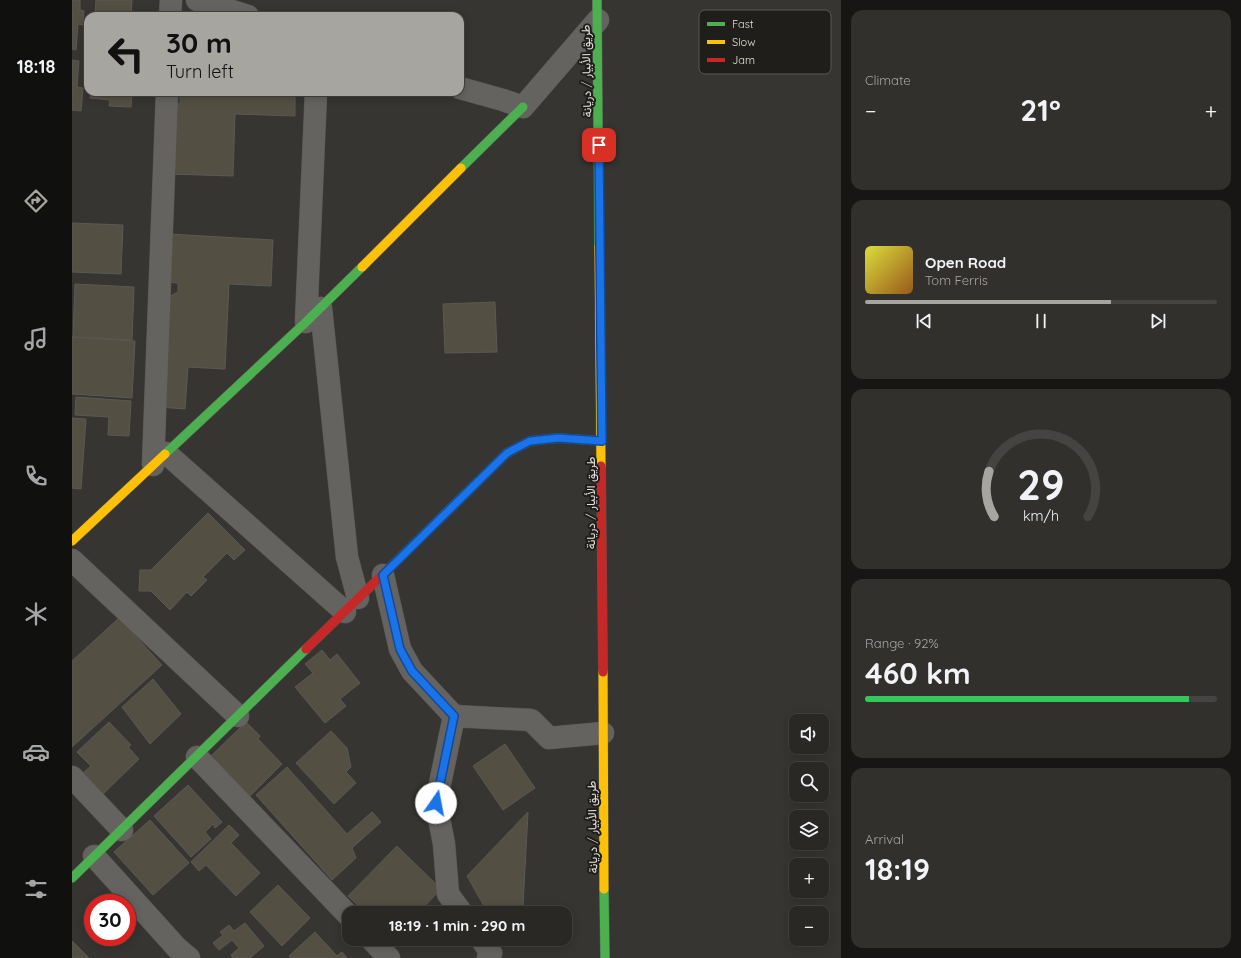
<!DOCTYPE html>
<html lang="en">
<head>
<meta charset="utf-8">
<style>
	:root { --surface:#292825; --page:#31302d; --text:#f1f3f6; --muted:#a5a6a7; --line:#454442; --accent:#a7a5a0 }
	body { margin:0; font-family:Quicksand,Vazirmatn,sans-serif; background:var(--page); color:var(--text); height:100vh; display:flex; flex-direction:column; font-size:15px; white-space:nowrap }
	* { box-sizing:border-box; margin:0 }
	p { font-size:13px; color:var(--muted) }
	.icon { flex:none; width:22px; height:22px; fill:none; stroke:currentColor; stroke-width:2; stroke-linecap:round; stroke-linejoin:round }
	.map { position:relative; flex:1; overflow:hidden }
	.side { display:flex; flex-direction:column; gap:10px; padding:10px; background:#171614; width:400px }
	.side>* { flex:none }
	.hud { position:absolute; left:12px; top:12px; width:380px; height:84px; border-radius:12px; box-shadow:0 2px 10px #0003,0 0 0 1px var(--line); background:#a7a5a0; color:#111; overflow:hidden }
	.fabs { position:absolute; left:717px; top:714px; display:grid; gap:8px }
	.fabs a { display:grid; place-items:center; width:40px; height:40px; border-radius:8px; background:var(--surface); box-shadow:0 2px 10px #0003,0 0 0 1px var(--line); font-size:20px }
	.speed { position:absolute; left:12px; top:894px; display:flex; gap:8px; font-size:20px; font-weight:700; text-align:center }
	.speed>* { display:grid; place-content:center; width:52px; height:52px; border-radius:50%; background:var(--surface); box-shadow:0 2px 10px #0003,0 0 0 1px var(--line); line-height:1 }
	.speed .limit { border:6px solid #d22; background:#fff; color:#111 }
	.pin { position:absolute; display:grid; place-items:center; width:34px; height:34px; color:#fff; margin:-17px; border-radius:8px; box-shadow:0 2px 6px #0006 }
	.me { position:absolute; width:44px; margin:-22px; rotate:12deg; stroke-linejoin:round; filter:drop-shadow(0 0 3px #0008) }
	.turn { display:flex; align-items:center; gap:14px; height:84px; padding:0 16px; font-size:18px }
	.turn .icon { width:52px; height:52px; stroke-width:2.5 }
	.turn b { display:block; font-size:28px; line-height:34px }
	.big { font-size:30px; font-weight:700; line-height:1.1 }
	.side .tile { flex:1; display:flex; flex-direction:column; justify-content:center; gap:6px; min-width:0; padding:0 14px; border-radius:12px; background:var(--page) }
	.side .dial { align-items:center; gap:0 }
	.dial svg { height:104px; overflow:visible; fill:none; stroke:var(--line); stroke-width:7; stroke-linecap:round; text-anchor:middle }
	.dial text { fill:var(--text); stroke:none }
	.song { display:flex; align-items:center; gap:12px }
	.cover { width:48px; height:48px; border-radius:6px; background:linear-gradient(135deg,hsl(60 70% 55%),hsl(30 70% 35%)) }
	.played { height:4px; border-radius:2px; background:linear-gradient(90deg,var(--accent) 70%,var(--line) 70%) }
	.keys { display:flex; justify-content:space-around; direction:ltr }
	.heat { display:flex; justify-content:space-between; align-items:center; font-size:22px; direction:ltr }
	.charge { height:6px; border-radius:3px; background:linear-gradient(90deg,#34c759 92%,var(--line) 0) }
	.trip { position:absolute; left:270px; top:906px; width:230px; height:40px; border-radius:12px; background:var(--surface); box-shadow:0 2px 10px #0003,0 0 0 1px var(--line); font-weight:700; line-height:40px; text-align:center }
	main { display:flex; flex:1; min-height:0 }
	.tabs { display:flex; flex-direction:column; width:72px; justify-content:space-around; align-items:center; background:#10100f; color:var(--muted) }
	.tabs .icon { width:28px; height:28px }
	.tabs .current { color:var(--accent) }
	.tabs b { font-size:18px; color:var(--text) }
	.map>svg:first-child { display:block }
	.building { fill:#534f42; stroke:#5b5956 }
	.lines { fill:none; stroke-linecap:round; stroke-linejoin:round }
	.street-casing { stroke:#565450; stroke-width:23 }
	.fast-casing { stroke:#565450; stroke-width:10 }
	.slow-casing { stroke:#565450; stroke-width:10 }
	.jam-casing { stroke:#565450; stroke-width:10 }
	.street { stroke:#656360; stroke-width:22 }
	.fast { stroke:#4caf50; stroke-width:9 }
	.slow { stroke:#ffc107; stroke-width:9 }
	.jam { stroke:#c62828; stroke-width:9 }
	.route-casing { stroke:#114b97; stroke-width:10 }
	.route { stroke:#1a73e8; stroke-width:7 }
	.labels { text-anchor:middle; dominant-baseline:central; stroke-width:4; stroke-linejoin:round; paint-order:stroke }
	.street-label { font-size:12px; fill:#e3e1dc; stroke:#1f1e1a }
	.key { fill:#1f1e1a; stroke:#5a5854; stroke-width:1 }
	.key-label { font-size:11px; fill:#e3e1dc }
</style>
</head>
<body>
<main>
<nav class="tabs">
<b>18:18</b>
<svg class="icon current" aria-label="directions" viewBox="0 0 24 24"><path d="M12 3l9 9-9 9-9-9zM9 14v-3h6M13 9l2 2-2 2"/></svg>
<svg class="icon" aria-label="music" viewBox="0 0 24 24"><path d="M9 18V5l10-2v13"/><circle cx="6" cy="18" r="3"/><circle cx="16" cy="16" r="3"/></svg>
<svg class="icon" aria-label="phone" viewBox="0 0 24 24"><path d="M5 4h4l2 5-3 2q2 4 5 5l2-3 5 2v4C11 20 4 13 5 4z"/></svg>
<svg class="icon" aria-label="climate" viewBox="0 0 24 24"><path d="M12 3v18M4 7l16 10M4 17L20 7"/></svg>
<svg class="icon" aria-label="car" viewBox="0 0 24 24"><path d="M5 17H2v-5l4-1 3-4h7l3 4 3 1v5h-3M9 17h6M6 11h13"/><circle cx="7" cy="17" r="2"/><circle cx="17" cy="17" r="2"/></svg>
<svg class="icon" aria-label="filters" viewBox="0 0 24 24"><path d="M4 7h16M4 17h16"/><circle cx="9" cy="7" r="2"/><circle cx="15" cy="17" r="2"/></svg>
</nav>
<div class="map">
<svg width="769" height="958" viewBox="0 0 769 958">
	<rect width="100%" height="100%" fill="#373531"/>
	<g class="building">
		<path d="M0,0H8V10L12,11L11,25L6,24L4,50L0,49Z"/>
		<path d="M24,0H60L59,16H23Z"/>
		<path d="M0,60L7,61L5,87L11,88L9,111L0,110Z"/>
		<path d="M18,92H60L59,107L37,106L38,100L18,98Z"/>
		<path d="M108,92H223V116L163,114L161,176L97,174L98,104H108Z"/>
		<path d="M0,223L51,225L49,274L0,272Z"/>
		<path d="M97,234L201,240L199,286L157,284L153,369L116,367L113,409L87,407L93,299L106,292V283L95,282Z"/>
		<path d="M3,284L62,287L60,340L1,337Z"/>
		<path d="M423,302L425,352L373,353L371,304Z"/>
		<path d="M0,337L63,341L60,398L0,394Z"/>
		<path d="M4,397L59,401L57,436L36,435L37,417L3,415Z"/>
		<path d="M0,418L14,419L9,489L0,488Z"/>
		<path d="M136,513L173,550L162,560L155,553L131,577L135,580L119,596L115,592L98,610L79,591H67L68,570H79Z"/>
		<path d="M47,618L90,665L0,747V661Z"/>
		<path d="M250,650L258,660L265,654L288,683L268,699L274,706L253,723L223,687L241,673L233,664Z"/>
		<path d="M81,679L109,714L78,744L50,707Z"/>
		<path d="M37,722L59,745L56,747L67,759L31,794L11,773L19,766L5,752Z"/>
		<path d="M174,722L188,736L186,739L210,764L178,796L139,756Z"/>
		<path d="M259,731L275,748L279,767L274,772L284,783L262,804L224,763Z"/>
		<path d="M433,744L463,788L431,810L401,766Z"/>
		<path d="M215,767L275,834L300,812L309,822L280,848L284,858L260,880L184,795Z"/>
		<path d="M116,785L150,822L143,828L141,824L133,832L139,839L119,857L82,816Z"/>
		<path d="M456,812L451,906L438,913H416L395,876Z"/>
		<path d="M78,820L117,863L81,895L42,852Z"/>
		<path d="M157,825L167,835L159,843L188,873L164,896L134,865L127,871L119,862Z"/>
		<path d="M325,846L369,889L346,913H294L276,896Z"/>
		<path d="M206,885L238,918L210,946L178,912Z"/>
		<path d="M173,923L192,946L178,958H161L159,955L167,948L160,940L147,950L141,943L151,935L148,932L157,925L162,931Z"/>
		<path d="M243,932L265,956L270,952L275,958H219L217,956Z"/>
		<path d="M0,941L17,958H0Z"/>
	</g>
	<g class="lines">
		<g class="street-casing">
			<g id="street">
				<path d="M125,0L176,16"/>
				<path d="M98,16L99,0"/>
				<path d="M388,88L431,100L451,107L526,20"/>
				<path d="M249,308L275,557L286,598"/>
				<path d="M234,322L244,92"/>
				<path d="M94,453L273,612"/>
				<path d="M81,465L95,92"/>
				<path d="M0,560L166,716"/>
				<path d="M311,575L328,649L340,671L382,716"/>
				<path d="M125,757L277,916"/>
				<path d="M0,777L50,830"/>
				<path d="M22,856L105,948L117,958"/>
				<path d="M390,913L376,894L372,844L364,803L382,716L459,720L477,738L531,733"/>
				<path d="M299,939L317,958"/>
				<path d="M409,939L419,953L416,958"/>
			</g>
		</g>
		<g class="fast-casing">
			<g id="fast">
				<path d="M525,0L527,247"/>
				<path d="M389,168L451,107"/>
				<path d="M93,454L234,322L290,267"/>
				<path d="M330,556L435,453L458,441L486,438L530,441"/>
				<path d="M0,878L234,649"/>
				<path d="M532,889L533,958"/>
			</g>
		</g>
		<g class="slow-casing">
			<g id="slow">
				<path d="M527,247L529,466"/>
				<path d="M290,267L389,168"/>
				<path d="M0,541L93,454"/>
				<path d="M531,672L532,889"/>
			</g>
		</g>
		<g class="jam-casing">
			<g id="jam">
				<path d="M529,466L531,672"/>
				<path d="M234,649L330,556"/>
			</g>
		</g>
		<use href="#street" class="street"/>
		<use href="#fast" class="fast"/>
		<use href="#slow" class="slow"/>
		<use href="#jam" class="jam"/>
	</g>
	<g class="lines">
		<g class="route-casing">
			<path id="route" d="M364,803L382,716L340,671L328,649L311,575L435,453L458,441L486,438L530,441L527,145"/>
		</g>
		<use href="#route" class="route"/>
	</g>
	<g class="labels">
		<g class="street-label">
			<text transform="translate(514 71) rotate(-91)">طريق الأبيار / دريانة</text>
			<text transform="translate(518 503) rotate(-90)">طريق الأبيار / دريانة</text>
			<text transform="translate(520 827) rotate(-91)">طريق الأبيار / دريانة</text>
		</g>
	</g>
	<rect x="627" y="10" width="132" height="64" rx="6" class="key"/>
	<rect x="635" y="22" width="18" height="4" fill="#4caf50"/>
	<rect x="635" y="40" width="18" height="4" fill="#ffc107"/>
	<rect x="635" y="58" width="18" height="4" fill="#c62828"/>
	<g class="key-label">
		<text x="660" y="28">Fast</text>
		<text x="660" y="46">Slow</text>
		<text x="660" y="64">Jam</text>
	</g>
</svg>
<div class="fabs">
<a><svg class="icon" aria-label="sound" viewBox="0 0 24 24"><path d="M4 9h4l5-4v14l-5-4H4zM17 9q2 3 0 6"/></svg></a>
<a><svg class="icon" aria-label="search" viewBox="0 0 24 24"><circle cx="10" cy="10" r="6"/><path d="M15 15l6 6"/></svg></a>
<a><svg class="icon" aria-label="layers" viewBox="0 0 24 24"><path d="M12 4l9 5-9 5-9-5zM3 14l9 5 9-5"/></svg></a>
<a>+</a>
<a>−</a>
</div>
<div class="speed"><div class="limit">30</div></div>
<div class="pin" style="left:527px;top:145px;background:#d93025"><svg class="icon" aria-label="arrive" viewBox="0 0 24 24"><path d="M6 21V4h12l-3 4 3 4H6"/></svg></div>
<svg class="me" style="left:364px;top:803px" viewBox="-20 -20 40 40"><circle r="19" fill="#fff"/><path d="M0-13L10 11 0 6-10 11z" fill="#1a73e8"/></svg>
<div class="trip">18:19 · 1 min · 290 m</div>
<div class="hud">
<div class="turn"><svg class="icon" aria-label="left" viewBox="0 0 24 24"><path d="M17 20v-9H6M10 6l-5 5 5 5"/></svg><div><b>30 m</b>Turn left</div></div>
</div>
</div>
<section class="side">
<div class="tile"><p>Climate</p>
<div class="heat"><a>−</a><b class="big">21°</b><a>+</a></div>
</div>
<div class="tile">
<div class="song"><i class="cover"></i><div><b>Open Road</b><p>Tom Ferris</p></div></div>
<div class="played"></div>
<div class="keys"><svg class="icon" aria-label="previous" viewBox="0 0 24 24"><path d="M18 5L8 12l10 7zM5 5v14"/></svg><svg class="icon" aria-label="pause" viewBox="0 0 24 24"><path d="M8 5v14M16 5v14"/></svg><svg class="icon" aria-label="next" viewBox="0 0 24 24"><path d="M6 5l10 7-10 7zM19 5v14"/></svg></div>
</div>
<div class="tile dial"><svg viewBox="0 0 100 80">
<path d="M14 69A42 42 0 1 1 86 69"/>
<path d="M14 69A42 42 0 0 1 10 34" stroke="#a7a5a0"/>
<text x="50" y="56" font-size="32" font-weight="700">29</text>
<text x="50" y="72" font-size="11">km/h</text>
</svg></div>
<div class="tile"><p>Range · 92%</p><b class="big">460 km</b><div class="charge"></div></div>
<div class="tile"><p>Arrival</p><b class="big">18:19</b></div>
</section>
</main>
</body>
</html>
